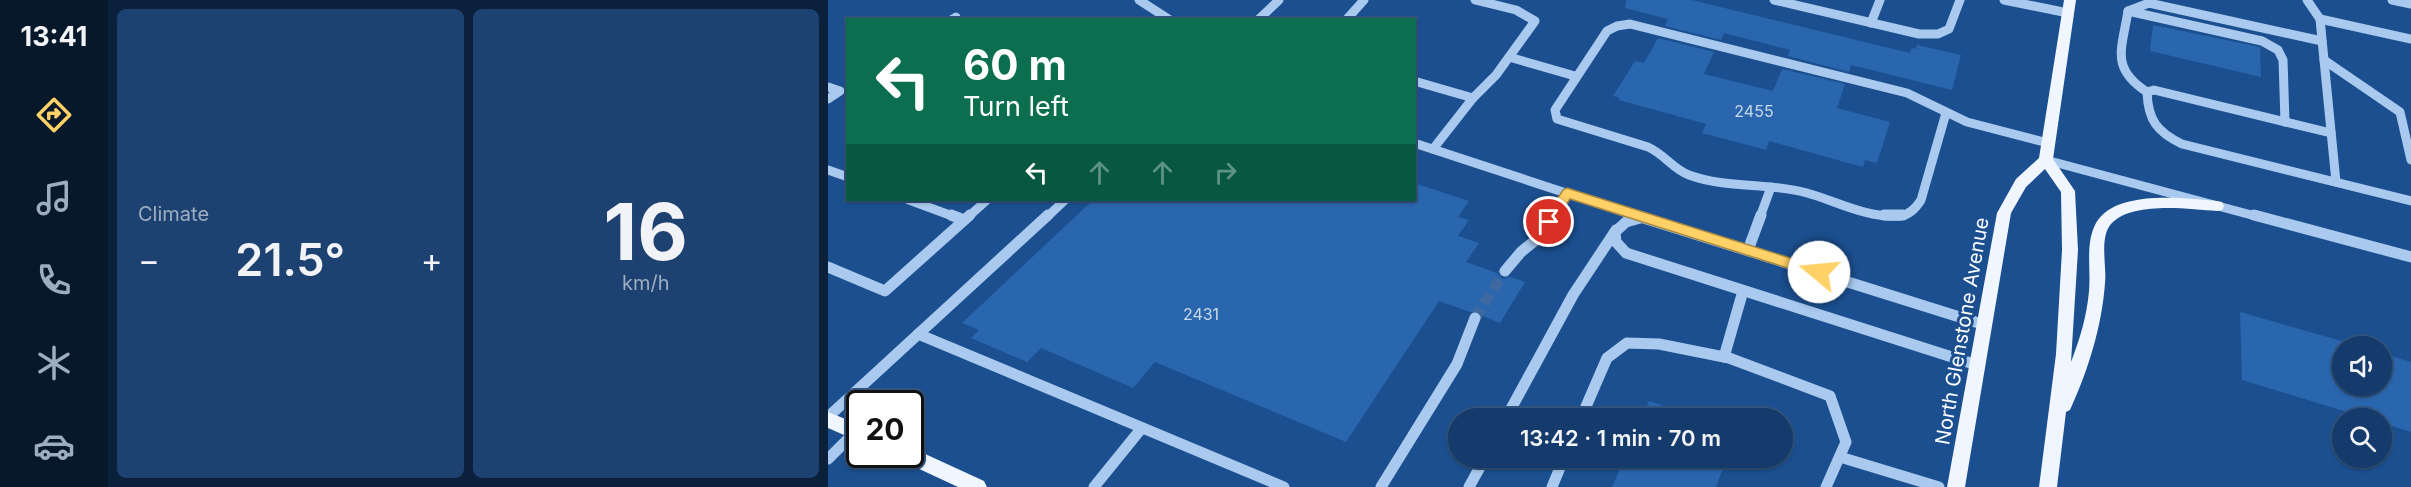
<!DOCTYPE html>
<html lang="en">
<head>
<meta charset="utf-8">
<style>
	:root { --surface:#143b6b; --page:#1d4271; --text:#f1f3f6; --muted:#9dadc1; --line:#33557e; --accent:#ffd166 }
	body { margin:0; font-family:Inter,sans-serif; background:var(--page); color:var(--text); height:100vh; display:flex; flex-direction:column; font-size:22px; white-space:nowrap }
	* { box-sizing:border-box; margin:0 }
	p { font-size:20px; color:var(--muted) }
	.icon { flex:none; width:33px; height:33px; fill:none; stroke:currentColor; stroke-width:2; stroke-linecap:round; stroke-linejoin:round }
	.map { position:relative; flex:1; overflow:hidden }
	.details { display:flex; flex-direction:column; gap:9px; padding:9px; background:#0b203b; width:720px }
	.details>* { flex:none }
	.hud { position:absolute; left:18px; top:18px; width:570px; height:183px; border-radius:0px; box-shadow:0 2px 4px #0004,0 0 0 2px var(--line); background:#0b6e4f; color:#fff; overflow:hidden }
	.buttons { position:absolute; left:1504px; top:336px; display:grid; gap:12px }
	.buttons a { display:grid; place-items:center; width:60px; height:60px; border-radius:50%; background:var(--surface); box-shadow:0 2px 4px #0004,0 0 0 2px var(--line); font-size:30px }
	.speed { position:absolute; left:18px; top:390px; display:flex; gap:12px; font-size:30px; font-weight:700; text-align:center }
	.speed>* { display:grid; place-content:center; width:78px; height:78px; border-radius:50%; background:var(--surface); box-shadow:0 2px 4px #0004,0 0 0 2px var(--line); line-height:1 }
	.speed .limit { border:3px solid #111; border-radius:9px; background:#fff; color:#111 }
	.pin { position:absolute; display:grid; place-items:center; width:51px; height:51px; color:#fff; margin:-26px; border:3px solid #fff; border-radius:50%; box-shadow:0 2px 6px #0007 }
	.me { position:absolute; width:66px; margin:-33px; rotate:287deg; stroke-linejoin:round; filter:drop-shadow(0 0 4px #0008) }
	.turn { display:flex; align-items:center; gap:21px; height:126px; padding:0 18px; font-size:27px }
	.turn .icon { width:78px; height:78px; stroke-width:2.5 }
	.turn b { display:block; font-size:42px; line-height:51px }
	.lanes { display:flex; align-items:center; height:57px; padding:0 18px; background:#0003; justify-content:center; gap:30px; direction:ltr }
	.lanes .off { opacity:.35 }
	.big { font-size:45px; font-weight:600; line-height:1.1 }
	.details .widget { flex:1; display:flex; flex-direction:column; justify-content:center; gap:9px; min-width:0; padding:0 21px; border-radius:9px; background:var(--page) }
	.details .dial { align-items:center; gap:0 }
	.dial b { font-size:78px; line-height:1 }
	.heat { display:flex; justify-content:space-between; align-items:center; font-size:33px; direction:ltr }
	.details .tiles { flex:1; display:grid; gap:9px; grid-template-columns:repeat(2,1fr) }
	.trip { position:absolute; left:620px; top:408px; width:345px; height:60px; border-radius:30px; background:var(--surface); box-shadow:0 2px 4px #0004,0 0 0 2px var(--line); font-weight:600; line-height:60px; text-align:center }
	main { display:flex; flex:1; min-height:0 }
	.tab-bar { display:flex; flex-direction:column; width:108px; justify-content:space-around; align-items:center; background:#08182b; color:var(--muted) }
	.tab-bar .icon { width:42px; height:42px }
	.tab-bar .on { color:var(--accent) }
	.tab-bar b { font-size:27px; color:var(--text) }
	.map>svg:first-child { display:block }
	.building { fill:#2a66ad }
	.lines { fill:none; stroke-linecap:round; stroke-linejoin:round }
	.minor-tunnel { stroke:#3d69a0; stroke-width:11; stroke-dasharray:11 6; stroke-linecap:butt }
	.minor-far1 { stroke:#a9c9ee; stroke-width:9 }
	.minor { stroke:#a9c9ee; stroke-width:11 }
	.major { fill:#f0f6ff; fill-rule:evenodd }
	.route { fill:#ffd166; stroke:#a68842; stroke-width:1.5 }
	.labels { text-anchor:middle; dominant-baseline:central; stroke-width:6; stroke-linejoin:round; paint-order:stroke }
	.number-label { font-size:16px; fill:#cad9ea }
	.street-label { font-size:20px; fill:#fff; stroke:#1b4f8f }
</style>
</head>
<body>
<main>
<nav class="tab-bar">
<b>13:41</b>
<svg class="icon on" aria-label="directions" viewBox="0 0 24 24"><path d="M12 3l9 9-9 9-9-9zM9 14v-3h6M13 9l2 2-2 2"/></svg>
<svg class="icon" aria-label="music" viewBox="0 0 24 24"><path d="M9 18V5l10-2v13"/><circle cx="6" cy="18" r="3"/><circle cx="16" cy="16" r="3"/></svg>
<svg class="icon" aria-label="phone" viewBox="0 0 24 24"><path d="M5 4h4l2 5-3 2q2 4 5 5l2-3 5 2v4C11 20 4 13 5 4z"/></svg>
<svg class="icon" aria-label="climate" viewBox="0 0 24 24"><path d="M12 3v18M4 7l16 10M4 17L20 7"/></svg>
<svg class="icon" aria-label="car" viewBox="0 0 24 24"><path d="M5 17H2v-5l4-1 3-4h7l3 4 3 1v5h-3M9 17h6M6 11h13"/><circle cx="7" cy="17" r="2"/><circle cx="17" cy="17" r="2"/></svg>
</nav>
<section class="details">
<div class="tiles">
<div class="widget"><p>Climate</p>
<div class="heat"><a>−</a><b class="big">21.5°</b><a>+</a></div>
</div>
<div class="widget dial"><b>16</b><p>km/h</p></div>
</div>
</section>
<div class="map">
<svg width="1583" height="487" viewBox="0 0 1583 487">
	<rect width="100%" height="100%" fill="#1b4f8f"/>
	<g class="building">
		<path d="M798,0H864L1082,53L1084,48L1088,49L1089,45L1133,55L1124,90L1023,65L1021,72L960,56L962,50L896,33L893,40L837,26L840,19L797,8Z"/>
		<path d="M1325,25L1432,47L1433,77L1322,51Z"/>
		<path d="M830,38L886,52L876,74L945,91L954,69L1017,84L1009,108L1062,122L1049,163L1037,160L1035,167L941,141L938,150L874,133L878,124L791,100L792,98L785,96L807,61L816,63Z"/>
		<path d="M586,183L641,201L630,217L641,220L630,236L651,243L638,262L669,273L675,279L682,277L697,282L672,323L655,316L649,311L642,312L611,301L518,442L327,362L305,388L213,348L199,362L143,338L151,330L134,323L265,200H586Z"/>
		<path d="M1412,312L1531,346H1515V386H1554V353L1583,362V432L1554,423V418H1539L1414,380Z"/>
		<path d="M821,401L872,418H814Z"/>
		<path d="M797,458H899L888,487H784Z"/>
	</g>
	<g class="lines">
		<path class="minor-tunnel" d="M647,318L677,271"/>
		<g class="minor-far1">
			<path d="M311,0L342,20"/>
			<path d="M946,0L1091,34H1110L1121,29L1132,0"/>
			<path d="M1176,0L1240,13"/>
			<path d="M1479,0L1492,19L1508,182"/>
			<path d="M1564,0L1583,4"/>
			<path d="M1300,11L1434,41L1450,50L1455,60L1457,122"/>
			<path d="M1492,19L1583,39"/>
			<path d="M123,20L128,17"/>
			<path d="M430,20L451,0"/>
			<path d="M518,20L536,0"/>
			<path d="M1043,23L1052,0"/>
			<path d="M681,57L747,76"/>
			<path d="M1496,60L1572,112L1583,160"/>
			<path d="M586,81L645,98"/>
			<path d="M0,87L12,91L0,99"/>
			<path d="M1319,92C1282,68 1294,49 1300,11L1321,3L1494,41"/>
			<path d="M1118,113L1093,200C1088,208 1082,215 1072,216C1041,219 1008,201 979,193C940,182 899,189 861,175C845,169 836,154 820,147L729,119L727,110L779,31L789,26L802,24L1079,93L1139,122L1220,143"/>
			<path d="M1503,133L1326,90L1319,92C1320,120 1329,132 1354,144L1583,201"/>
			<path d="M586,143L811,217"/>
			<path d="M605,149L645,98L668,75L707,21L688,10L647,0"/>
			<path d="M1218,160L1431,217"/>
			<path d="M0,170L20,177"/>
			<path d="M81,200L127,217"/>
			<path d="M140,217L159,200"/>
			<path d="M219,217L237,200"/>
			<path d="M724,217L739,193"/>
			<path d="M932,217L943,187"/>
		</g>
		<g class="minor">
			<path d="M123,215L136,220"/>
			<path d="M806,215L1157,325"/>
			<path d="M1056,215H1075"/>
			<path d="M1426,215L1583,257"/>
			<path d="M812,218L798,222L787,232L788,242L798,253L1149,365"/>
			<path d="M920,250L933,215"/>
			<path d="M0,267L57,291L142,215"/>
			<path d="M677,271L693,252L709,239L725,215"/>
			<path d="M90,334L456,487"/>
			<path d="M896,357L915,291"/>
			<path d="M0,417L220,215"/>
			<path d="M678,418L745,295L788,230"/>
			<path d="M753,418L779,358L799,343L831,344L901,358L1002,396L1018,442L998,487"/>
			<path d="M1012,457L1111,487"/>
			<path d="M0,459L27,432"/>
			<path d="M266,487L313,429"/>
			<path d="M553,487L629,364L647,318"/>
			<path d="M641,487L657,458"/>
			<path d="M724,487L736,458"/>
		</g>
		<g class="major">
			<path d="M1236,0H1248L1225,159L1247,191L1250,250L1243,362C1252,339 1259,315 1261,291C1263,269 1257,243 1268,223C1287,189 1357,198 1389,201L1394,202L1396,206L1394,210L1389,211C1360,209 1304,201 1283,224C1271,238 1279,267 1277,283C1274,326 1260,371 1242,410L1238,412L1229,487H1211L1228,354L1234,250L1233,192L1217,169L1198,187L1183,213L1137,487H1119L1169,213L1188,179L1211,158Z"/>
			<path d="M0,412L32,425V442L0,428Z"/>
			<path d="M82,447L156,481L159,487H130L72,460L69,454H82Z"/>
		</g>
	</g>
	<path class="route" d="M739,188L991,267L996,268L998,272L996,276L991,278L742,199L725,226H716L714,222L716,219L735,190Z"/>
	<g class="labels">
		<g class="number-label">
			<text x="926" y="111">2455</text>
			<text x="373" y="314">2431</text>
		</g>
		<g class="street-label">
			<text transform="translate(1134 331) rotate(-80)">North Glenstone Avenue</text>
		</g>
	</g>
</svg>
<div class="buttons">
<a><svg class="icon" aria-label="sound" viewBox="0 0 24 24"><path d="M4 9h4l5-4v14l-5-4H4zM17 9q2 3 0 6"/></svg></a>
<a><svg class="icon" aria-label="search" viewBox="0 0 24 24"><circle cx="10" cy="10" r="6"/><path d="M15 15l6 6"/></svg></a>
</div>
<div class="speed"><div class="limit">20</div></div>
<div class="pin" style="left:721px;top:222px;background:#d93025"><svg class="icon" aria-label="arrive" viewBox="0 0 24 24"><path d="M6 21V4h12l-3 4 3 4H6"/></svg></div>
<svg class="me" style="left:991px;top:272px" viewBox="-20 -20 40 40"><circle r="19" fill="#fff"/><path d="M0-13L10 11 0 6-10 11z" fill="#ffd166"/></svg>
<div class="trip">13:42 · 1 min · 70 m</div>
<div class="hud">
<div class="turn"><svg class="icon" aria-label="left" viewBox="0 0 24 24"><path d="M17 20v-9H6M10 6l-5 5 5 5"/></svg><div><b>60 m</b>Turn left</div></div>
<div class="lanes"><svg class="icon" aria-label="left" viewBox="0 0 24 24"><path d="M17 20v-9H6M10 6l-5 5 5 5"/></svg><svg class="icon off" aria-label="ahead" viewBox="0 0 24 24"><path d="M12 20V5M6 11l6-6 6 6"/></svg><svg class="icon off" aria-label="ahead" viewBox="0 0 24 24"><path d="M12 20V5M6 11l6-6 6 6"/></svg><svg class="icon off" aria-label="right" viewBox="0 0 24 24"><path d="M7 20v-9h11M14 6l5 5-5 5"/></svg></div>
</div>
</div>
</main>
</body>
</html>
